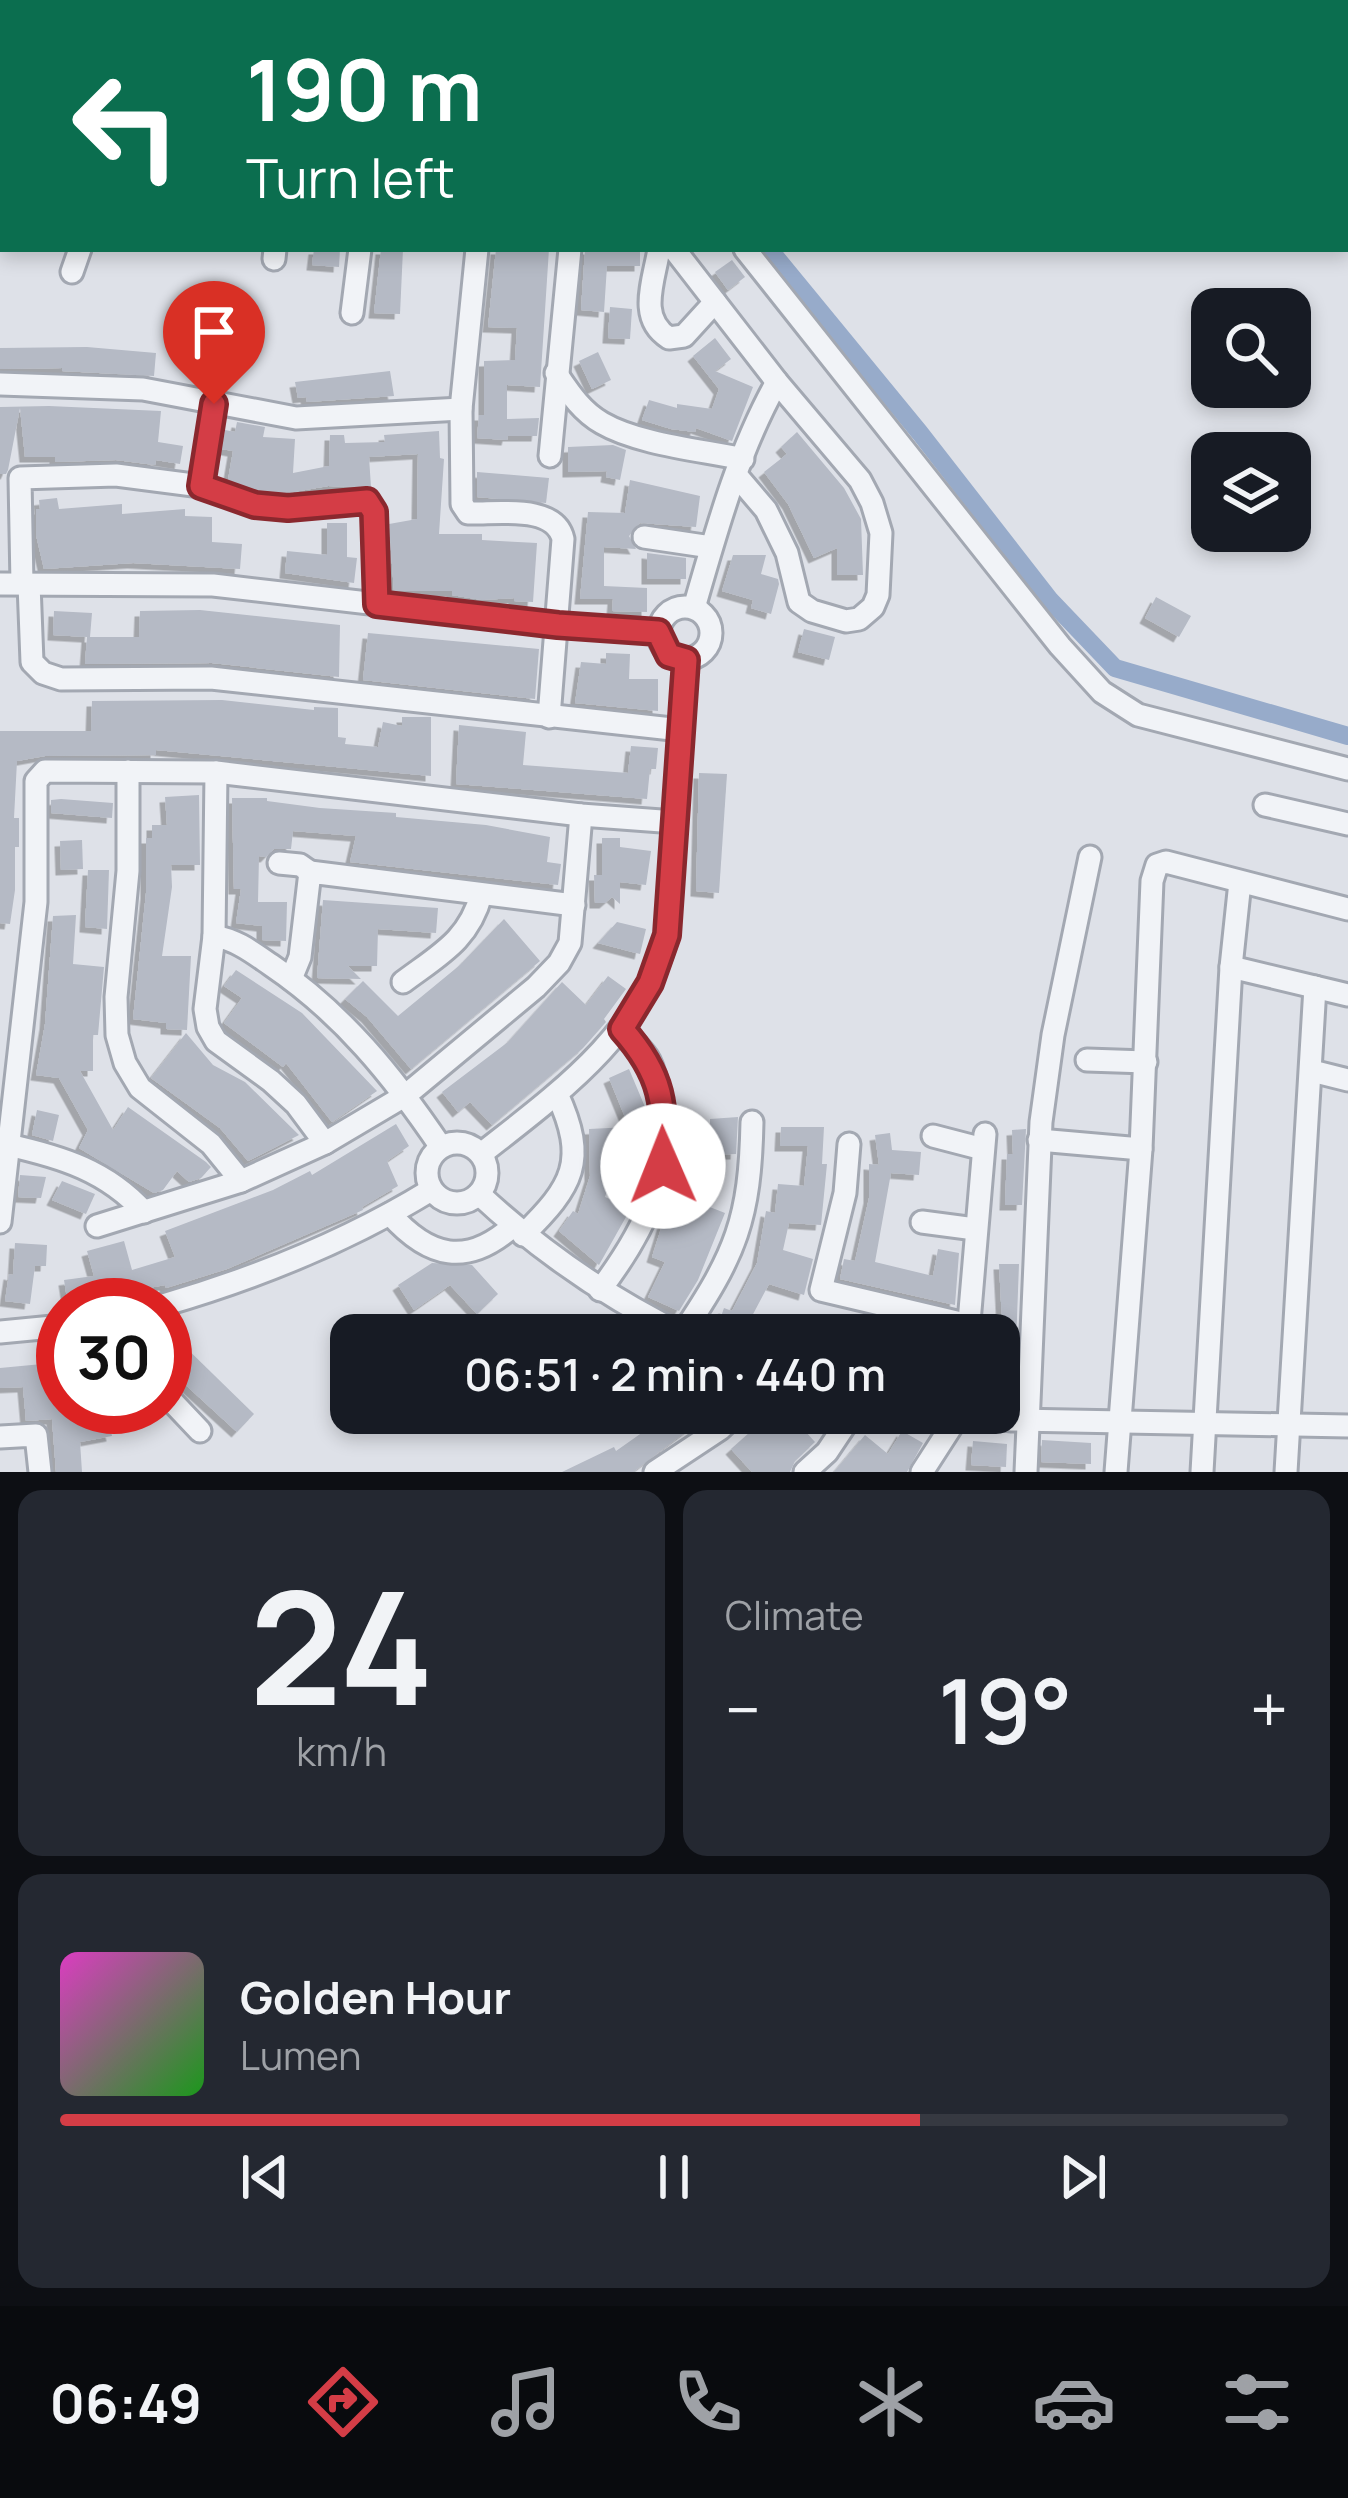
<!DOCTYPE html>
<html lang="en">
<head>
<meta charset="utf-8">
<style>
	:root { --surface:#171b24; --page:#242831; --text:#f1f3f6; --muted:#9ea1a6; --line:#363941; --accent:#d43d46 }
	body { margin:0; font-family:Manrope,sans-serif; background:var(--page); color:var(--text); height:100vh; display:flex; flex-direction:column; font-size:45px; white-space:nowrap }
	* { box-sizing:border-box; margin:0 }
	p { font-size:39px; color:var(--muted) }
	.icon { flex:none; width:66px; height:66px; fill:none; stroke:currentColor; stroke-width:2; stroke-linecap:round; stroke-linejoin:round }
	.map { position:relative; height:1472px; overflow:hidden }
	.details { display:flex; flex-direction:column; gap:18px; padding:18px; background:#0d0f14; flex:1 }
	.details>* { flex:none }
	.banner { position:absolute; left:0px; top:0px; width:1350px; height:252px; box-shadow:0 6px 18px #0003; background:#0b6e4f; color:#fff; overflow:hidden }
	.controls { position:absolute; left:1191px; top:288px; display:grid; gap:24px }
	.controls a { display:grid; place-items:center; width:120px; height:120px; border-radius:24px; background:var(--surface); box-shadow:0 6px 18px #0003; font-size:60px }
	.speed { position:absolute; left:36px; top:1278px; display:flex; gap:24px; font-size:60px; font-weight:700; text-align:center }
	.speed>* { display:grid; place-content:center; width:156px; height:156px; border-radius:50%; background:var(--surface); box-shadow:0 6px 18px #0003; line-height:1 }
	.speed .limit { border:18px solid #d22; background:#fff; color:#111 }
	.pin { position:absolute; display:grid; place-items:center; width:102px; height:102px; color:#fff; margin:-123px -51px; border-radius:50% 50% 50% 0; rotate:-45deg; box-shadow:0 0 12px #0007 }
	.pin .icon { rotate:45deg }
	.me { position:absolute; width:132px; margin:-66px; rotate:359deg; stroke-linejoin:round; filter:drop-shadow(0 0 9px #0008) }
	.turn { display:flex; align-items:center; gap:42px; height:252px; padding:0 48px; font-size:54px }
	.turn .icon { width:156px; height:156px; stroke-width:2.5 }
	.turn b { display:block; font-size:84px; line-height:102px }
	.big { font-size:90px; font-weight:600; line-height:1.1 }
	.details .widget { flex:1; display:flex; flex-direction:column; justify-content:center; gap:18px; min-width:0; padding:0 42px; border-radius:24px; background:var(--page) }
	.details .dial { align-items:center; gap:0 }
	.dial b { font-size:156px; line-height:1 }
	.song { display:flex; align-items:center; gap:36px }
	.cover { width:144px; height:144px; border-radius:18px; background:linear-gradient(135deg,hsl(310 70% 55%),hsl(120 70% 35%)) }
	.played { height:12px; border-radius:6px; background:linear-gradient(90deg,var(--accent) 70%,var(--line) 70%) }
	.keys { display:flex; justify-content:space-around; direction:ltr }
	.heat { display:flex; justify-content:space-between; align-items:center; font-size:66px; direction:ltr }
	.details .tiles { flex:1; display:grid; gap:18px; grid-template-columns:1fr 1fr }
	.widget:last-child { grid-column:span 2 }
	.trip { position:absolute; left:330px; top:1314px; width:690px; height:120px; border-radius:24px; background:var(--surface); box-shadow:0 6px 18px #0003; font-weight:600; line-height:120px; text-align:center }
	.dock { display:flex; height:192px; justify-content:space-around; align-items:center; background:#090b0e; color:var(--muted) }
	.dock .icon { width:84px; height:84px }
	.dock .selected { color:var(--accent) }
	.dock b { font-size:54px; color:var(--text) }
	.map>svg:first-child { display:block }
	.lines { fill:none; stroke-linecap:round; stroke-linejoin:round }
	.canal { stroke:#97abca; stroke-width:18 }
	.building { fill:#b5bac5; filter:url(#shadow) }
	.minor-casing { stroke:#a3a8b2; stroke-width:27 }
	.minor { stroke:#f1f3f7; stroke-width:21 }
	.route-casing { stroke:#8a282e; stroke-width:30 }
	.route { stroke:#d43d46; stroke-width:21 }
</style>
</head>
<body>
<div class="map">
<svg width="1348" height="1472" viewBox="0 0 1348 1472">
	<defs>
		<filter id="shadow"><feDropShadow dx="-5.5" dy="5.5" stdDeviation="0" flood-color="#0004"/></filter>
	</defs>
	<rect width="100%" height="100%" fill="#dee1e8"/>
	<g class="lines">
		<g class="canal">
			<path d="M565,0L567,3"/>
			<path d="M769,249L920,433L1050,600L1115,668L1348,736"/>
		</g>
	</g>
	<g class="building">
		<path d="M314,249H340L339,267L312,265Z"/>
		<path d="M381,249H403L400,314L374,313Z"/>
		<path d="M496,249H549L540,387L507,385V419L539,418L537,436H508L507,440L477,438L479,415H484V361L515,360L517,328L488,327Z"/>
		<path d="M585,249H640V266H607L604,312L581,310Z"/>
		<path d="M732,260L745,277L728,290L715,272Z"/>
		<path d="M610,307L632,309L630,339L608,338Z"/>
		<path d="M715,338L731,359L715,371L753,387L732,441L696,428L695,432L671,429L642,420L649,400L677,408V404L712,409L719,389L693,356Z"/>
		<path d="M87,347L156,353L154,376L62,371V368L0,369V348Z"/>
		<path d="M598,352L611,380L592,389L579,361Z"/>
		<path d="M390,371L394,396L307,402L306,397L298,398L295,382Z"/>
		<path d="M49,406L161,411L158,442L183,446L180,464L156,460L155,465L116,460L55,462V457H25L20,408L8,470L6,474H0V407Z"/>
		<path d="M237,422L265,427L263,437L295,439L293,473L329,466L330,435H344L345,443L385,442L384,435L439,431L440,458L444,459L439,534H482V540L537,543L533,602L514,601V598L482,600L452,595V591H394L389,524L417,519L418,454L369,457L371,487L328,486L288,493L258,490L228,480L233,451L222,449L225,430L235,432Z"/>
		<path d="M797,432L844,488L861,519L863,575H837V548L814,558L788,504L764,472L787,454L781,447Z"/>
		<path d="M613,445L626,450L620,480L606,477L607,471L568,472V447Z"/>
		<path d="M477,472L549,478L546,503L477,497Z"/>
		<path d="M630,480L700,496L696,527L640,523L629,536L636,549L604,547V586L647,588V612L612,611L613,599H580L588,512L625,513Z"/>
		<path d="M57,498L59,509L122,504V514L185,509V516L212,517V542L242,544L240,569L133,563L44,569L36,535V509H40L39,500Z"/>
		<path d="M327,523H347V557L357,558L354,583L285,573L287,551L327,555Z"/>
		<path d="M647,553L686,558V579H647Z"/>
		<path d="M733,555H766L761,574L778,579L779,584L771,614L751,608L753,600L722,591Z"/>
		<path d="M1156,597L1191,616L1179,637L1145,618Z"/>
		<path d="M200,610L340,625L339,677L212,663L85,664L87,637L53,635L54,611L92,613L90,637H139L140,611Z"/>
		<path d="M804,629L835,637L829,660L798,652Z"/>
		<path d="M368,633L539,649L535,699L363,680Z"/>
		<path d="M606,653L630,654L629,679H658V711L575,703L581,662L606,664Z"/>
		<path d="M222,700L314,710V707L338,708V737L346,738L345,744L378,747L383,722L402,726V717H431V776L156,750V755L45,756L17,761L14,818H19V847H15V890L10,924L0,923V731H91L92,701Z"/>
		<path d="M459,725L526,732L523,765L628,773L631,746L658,748L656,769H650L647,799L456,784Z"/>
		<path d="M699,773L727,774L719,893L696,891Z"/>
		<path d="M199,795L200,865H171L172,887L162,956H191L187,1030L166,1029V1023L133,1019L146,893V838H152V825H167L165,797Z"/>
		<path d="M232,798H267V801L320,808L396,813V817L486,825L550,837L547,862L561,864L558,885L350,862L356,836L293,831L291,849H274L266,857L259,856L258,902H287L286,941L262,940V926L236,923L241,889H234Z"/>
		<path d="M61,799L113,803L112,818L51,813V800Z"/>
		<path d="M602,838H620V847L651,851L646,885L620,882V904L612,897L605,903H595L594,875H602Z"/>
		<path d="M82,840L83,869L61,870L60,841Z"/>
		<path d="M88,870H109L107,929L85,927Z"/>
		<path d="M323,900L438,908L436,933L378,929L377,966H348L361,979L317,978Z"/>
		<path d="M76,915L73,964L104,967L98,1035H93V1071H80L113,1130L128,1107L206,1162L211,1167L201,1178L189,1182L177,1171L163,1190L154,1193L79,1148L88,1130L59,1078L36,1075L45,1024L53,916Z"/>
		<path d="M504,919L540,961L411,1069L367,1017L345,999L363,981L398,1016L460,965Z"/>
		<path d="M617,922L646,929L640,954L598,943Z"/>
		<path d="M236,970L302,1013L377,1091L332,1122L286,1063L283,1067L224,1023L242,998L224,986Z"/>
		<path d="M608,976L626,989L604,1019L606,1022L583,1048L492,1125L470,1102L458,1112L442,1092L508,1042L562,982L586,1005Z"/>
		<path d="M186,1033L213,1065L245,1082L299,1135L248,1161L220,1128L151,1078Z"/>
		<path d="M629,1069L645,1107L644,1162L641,1156L638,1177L613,1172L605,1197L631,1208L599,1265L559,1231L573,1211L578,1214L590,1176L589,1129L629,1127L609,1078Z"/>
		<path d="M37,1110L59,1115L53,1141L32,1135Z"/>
		<path d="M738,1117L736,1154L707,1155V1166H703L697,1202L725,1213L698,1280L679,1311L648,1297L665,1262L652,1257L670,1200L674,1201L681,1160V1126L710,1125V1119Z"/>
		<path d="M396,1124L409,1146L387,1161L398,1186L362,1207L363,1210L227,1269L166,1288L165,1285L132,1291L133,1300L117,1302L116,1297L88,1301L89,1305H68L64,1280L94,1276L87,1251L124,1241L132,1270L175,1257L165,1231L273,1190L310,1171L312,1175Z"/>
		<path d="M781,1127H824L822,1164H827L821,1225L789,1223L783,1250L813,1259L804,1295L769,1284L751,1318L797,1330V1335H726L716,1331L724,1308L732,1311L757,1263L766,1211L775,1213L778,1184L804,1186L808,1146H780Z"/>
		<path d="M1026,1129L1022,1205H1005L1007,1154H1013L1012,1130Z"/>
		<path d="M890,1133L892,1150L921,1152L919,1175L891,1173L875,1262L933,1276L938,1249L959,1253L955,1305L840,1279L844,1259L855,1261L869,1198V1164L879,1165L875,1135Z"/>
		<path d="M20,1175L46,1177L41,1198L18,1197Z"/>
		<path d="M62,1181L95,1194L86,1214L52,1200Z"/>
		<path d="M15,1243L47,1245L46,1266H35L30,1304L5,1301L9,1274L13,1275Z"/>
		<path d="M432,1263L472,1265L498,1294L477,1314L450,1285L414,1310L398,1285Z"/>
		<path d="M999,1264H1019L1014,1398H999L997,1321H1002Z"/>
		<path d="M841,1319L884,1329L883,1335H837Z"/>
		<path d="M173,1335L254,1414L237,1432L165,1366V1342Z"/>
		<path d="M63,1362V1407H79V1413L106,1408L112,1436L80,1442L82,1472H56L52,1419L26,1421L23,1387L0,1388V1368Z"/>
		<path d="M670,1413H710L633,1472H562L614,1447L616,1451Z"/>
		<path d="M752,1413H802L795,1420L815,1442L795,1461L790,1472H752L731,1449L758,1425L751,1418Z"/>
		<path d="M902,1431L923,1443L907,1472H834L865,1435L888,1454Z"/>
		<path d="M1042,1440L1091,1443V1464L1041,1462Z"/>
		<path d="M973,1441L1007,1444L1006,1467L971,1465Z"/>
	</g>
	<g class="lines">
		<g class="minor-casing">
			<g id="minor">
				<path d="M62,0L69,3"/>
				<path d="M153,0L162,3"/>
				<path d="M553,0L555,3"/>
				<path d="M0,85H3"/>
				<path d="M0,139H3"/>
				<path d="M477,249L461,409L462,504L468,513C498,514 555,504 563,539L549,717"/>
				<path d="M659,249C654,281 637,318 669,338L684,336L715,302"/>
				<path d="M674,249L777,382L860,480L872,503L881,533L878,595L873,607L859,619L846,621L812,611L799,602L787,553L766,510L737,476"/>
				<path d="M745,249L1060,646L1102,692L1138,715L1348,769"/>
				<path d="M274,259L275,249"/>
				<path d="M72,272L80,249"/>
				<path d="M352,313L360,249"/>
				<path d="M556,373C569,392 581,411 602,423C638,444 701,450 743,459"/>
				<path d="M0,384L143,389L296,418L461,409"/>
				<path d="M550,456L570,249"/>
				<path d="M201,486L214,403"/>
				<path d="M644,537L711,547"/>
				<path d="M0,584L213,585L558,625L658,632"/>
				<path d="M22,584L20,478L116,475L201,486L255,505L288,508L367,501L374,512L377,604"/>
				<path d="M29,584L32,662L43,673L61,679L211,678L681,730"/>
				<circle cx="685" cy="633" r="26"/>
				<path d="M694,608C716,532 738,451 777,382"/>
				<path d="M128,771V871L116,997L117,1035L125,1063L140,1088L211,1144L241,1181"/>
				<path d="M216,772L214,936L205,1009L208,1027L216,1041L271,1081L296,1104L325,1143"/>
				<path d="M1265,805L1348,824"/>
				<path d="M279,863L300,865L310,872"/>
				<path d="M214,936C237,940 252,952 271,965C342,1013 393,1076 441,1147"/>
				<path d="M1231,967L1348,995"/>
				<path d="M291,979L300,957L310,872L574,905"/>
				<path d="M403,982C439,955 469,940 481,895"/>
				<path d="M1087,1060L1146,1062"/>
				<path d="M1312,1071L1348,1080"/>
				<path d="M933,1136L983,1149"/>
				<path d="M1039,1140L1141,1149"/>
				<circle cx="457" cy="1173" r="30"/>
				<path d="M849,1144L845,1193L821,1290L969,1325"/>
				<path d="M8,1145C62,1157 107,1171 144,1212"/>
				<path d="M481,1154C556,1095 644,1033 667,935L686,660"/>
				<path d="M479,1194C541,1252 608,1298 684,1335"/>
				<path d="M390,1214C429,1258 467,1267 513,1226"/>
				<path d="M0,1222L36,902V781L45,771L216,772L581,815L675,822"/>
				<path d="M922,1222L975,1229"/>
				<path d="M97,1226L241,1181L325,1143L406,1095L536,987L559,963L570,943L581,815"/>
				<path d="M523,1235C573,1186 588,1161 557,1094"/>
				<path d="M600,1290C644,1232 678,1167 659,1092C656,1081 654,1067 647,1057C640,1047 630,1038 622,1029"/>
				<path d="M163,1305C256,1278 348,1241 431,1190"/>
				<path d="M0,1332L63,1326"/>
				<path d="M682,1334C736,1254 750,1219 752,1122"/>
				<path d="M968,1334L985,1134"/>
				<path d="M165,1394L200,1431"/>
				<path d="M949,1413L1012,1420L1348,1426"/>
				<path d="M0,1437L36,1435L40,1472"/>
				<path d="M655,1472L720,1429L737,1413"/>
				<path d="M805,1472L827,1452L853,1413"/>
				<path d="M922,1472L960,1413"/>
				<path d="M1026,1472L1041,1122L1053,1035L1090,857"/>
				<path d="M1116,1472L1141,1149L1152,881L1157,865L1166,862L1348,909"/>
				<path d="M1202,1472L1231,967L1240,882"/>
				<path d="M1286,1472L1315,987"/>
			</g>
		</g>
		<use href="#minor" class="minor"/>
	</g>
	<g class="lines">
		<g class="route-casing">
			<path id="route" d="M214,404L201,486L255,505L288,508L367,501L374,512L377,604L558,625L658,632L669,655L686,660L667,935L650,983L622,1029C664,1076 665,1105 663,1166"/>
		</g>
		<use href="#route" class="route"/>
	</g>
</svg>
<div class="controls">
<a><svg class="icon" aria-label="search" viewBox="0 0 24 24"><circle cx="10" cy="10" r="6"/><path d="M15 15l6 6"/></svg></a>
<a><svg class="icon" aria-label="layers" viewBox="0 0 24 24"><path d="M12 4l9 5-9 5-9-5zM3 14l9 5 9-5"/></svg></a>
</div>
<div class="speed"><div class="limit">30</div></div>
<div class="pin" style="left:214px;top:404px;background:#d93025"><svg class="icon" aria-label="arrive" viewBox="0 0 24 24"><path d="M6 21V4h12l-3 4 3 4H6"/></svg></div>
<svg class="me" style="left:663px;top:1166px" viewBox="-20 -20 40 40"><circle r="19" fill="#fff"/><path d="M0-13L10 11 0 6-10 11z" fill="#d43d46"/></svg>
<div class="trip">06:51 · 2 min · 440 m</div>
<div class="banner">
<div class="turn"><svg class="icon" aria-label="left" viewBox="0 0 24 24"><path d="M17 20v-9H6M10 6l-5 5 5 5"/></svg><div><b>190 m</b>Turn left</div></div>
</div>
</div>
<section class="details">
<div class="tiles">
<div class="widget dial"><b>24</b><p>km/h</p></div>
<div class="widget"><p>Climate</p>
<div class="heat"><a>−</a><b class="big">19°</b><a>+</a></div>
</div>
<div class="widget">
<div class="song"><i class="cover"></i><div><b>Golden Hour</b><p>Lumen</p></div></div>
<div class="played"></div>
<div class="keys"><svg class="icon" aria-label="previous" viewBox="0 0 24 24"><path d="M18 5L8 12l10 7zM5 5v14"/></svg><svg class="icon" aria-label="pause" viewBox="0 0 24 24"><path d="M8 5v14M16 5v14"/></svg><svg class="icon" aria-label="next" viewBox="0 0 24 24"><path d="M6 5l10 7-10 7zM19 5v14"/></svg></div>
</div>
</div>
</section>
<nav class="dock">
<b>06:49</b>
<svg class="icon selected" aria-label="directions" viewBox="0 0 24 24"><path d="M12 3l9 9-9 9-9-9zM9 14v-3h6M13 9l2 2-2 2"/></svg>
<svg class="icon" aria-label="music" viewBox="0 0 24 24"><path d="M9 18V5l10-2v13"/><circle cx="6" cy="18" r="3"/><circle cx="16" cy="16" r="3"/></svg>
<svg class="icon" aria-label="phone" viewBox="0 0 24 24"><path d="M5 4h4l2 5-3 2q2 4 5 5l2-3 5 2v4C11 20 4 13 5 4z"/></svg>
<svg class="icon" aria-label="climate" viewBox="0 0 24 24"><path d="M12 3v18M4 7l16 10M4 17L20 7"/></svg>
<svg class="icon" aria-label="car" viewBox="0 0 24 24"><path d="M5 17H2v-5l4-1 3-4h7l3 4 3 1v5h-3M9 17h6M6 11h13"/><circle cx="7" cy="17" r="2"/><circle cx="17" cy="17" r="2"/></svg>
<svg class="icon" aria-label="filters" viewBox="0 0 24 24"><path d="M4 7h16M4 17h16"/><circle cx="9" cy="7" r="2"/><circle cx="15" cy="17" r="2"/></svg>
</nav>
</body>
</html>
